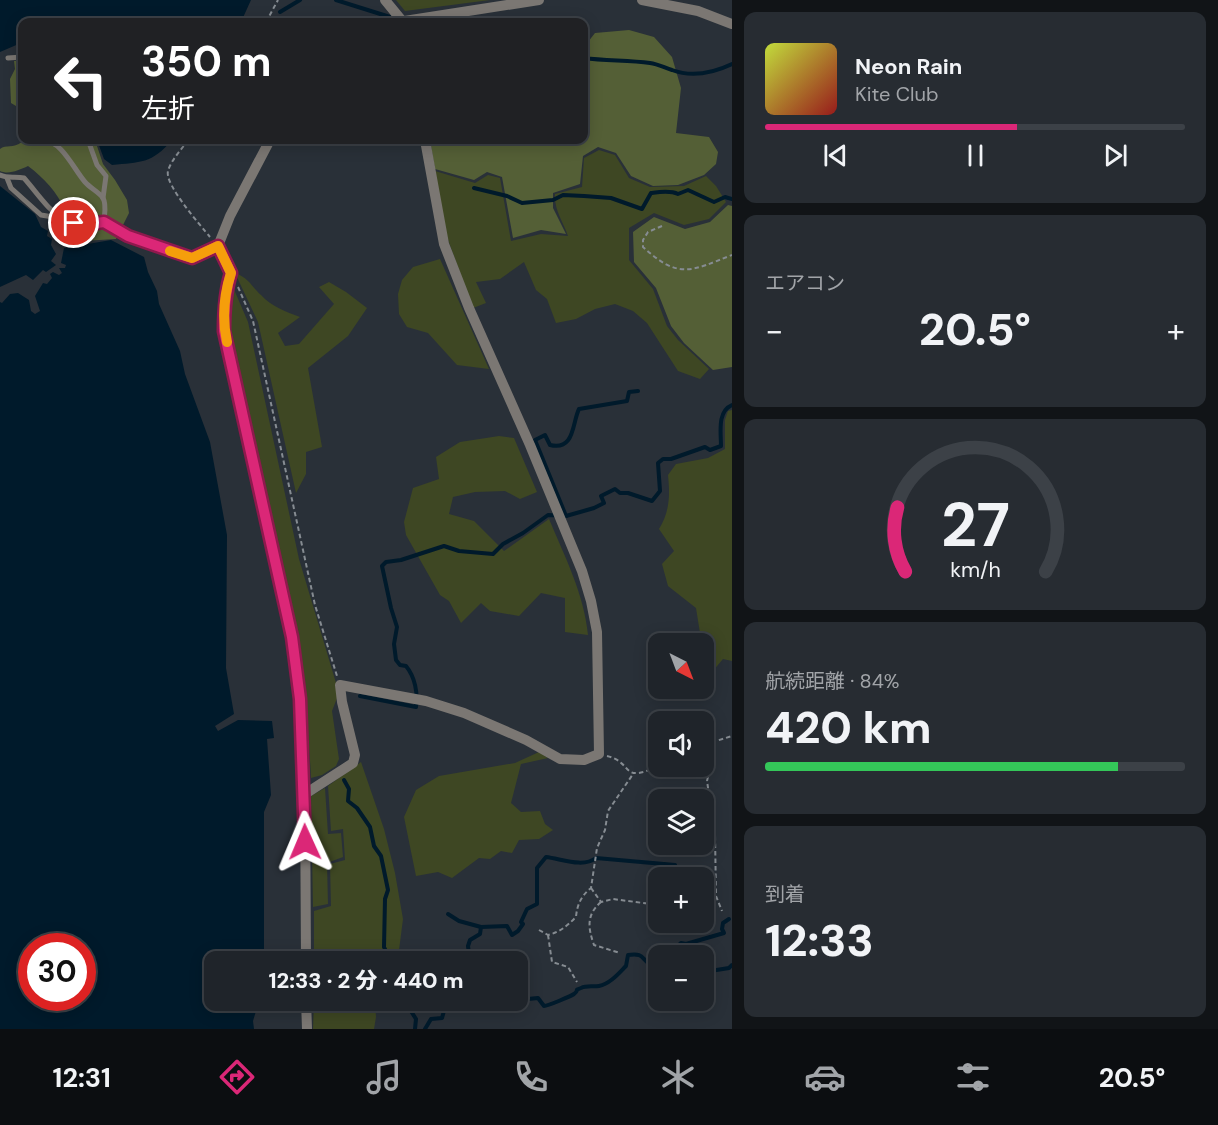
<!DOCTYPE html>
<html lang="ja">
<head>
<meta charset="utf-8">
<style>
	:root { --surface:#1f242a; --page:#272c32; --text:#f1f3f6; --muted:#a1a4a8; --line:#3c4147; --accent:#db2777 }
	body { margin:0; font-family:"DM Sans","Noto Sans JP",sans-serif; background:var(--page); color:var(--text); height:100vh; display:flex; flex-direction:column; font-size:22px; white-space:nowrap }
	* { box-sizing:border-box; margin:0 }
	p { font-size:20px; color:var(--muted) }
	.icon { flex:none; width:33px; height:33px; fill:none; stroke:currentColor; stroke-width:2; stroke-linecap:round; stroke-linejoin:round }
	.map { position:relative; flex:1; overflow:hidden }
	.panel { display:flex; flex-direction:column; gap:12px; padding:12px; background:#111417; width:486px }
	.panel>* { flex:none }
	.banner { position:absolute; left:18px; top:18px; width:570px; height:126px; border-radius:12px; box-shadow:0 3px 15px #0003,0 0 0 2px var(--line); background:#202124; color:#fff; overflow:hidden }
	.needle { width:39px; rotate:138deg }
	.tools { position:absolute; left:648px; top:633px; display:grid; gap:12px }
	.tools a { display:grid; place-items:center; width:66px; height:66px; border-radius:12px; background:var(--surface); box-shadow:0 3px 15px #0003,0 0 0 2px var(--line); font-size:30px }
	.speed { position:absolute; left:18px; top:933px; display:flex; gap:12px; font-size:30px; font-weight:700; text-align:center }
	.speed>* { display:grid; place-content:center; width:78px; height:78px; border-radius:50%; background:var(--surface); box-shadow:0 3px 15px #0003,0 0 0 2px var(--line); line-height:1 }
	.speed .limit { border:9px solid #d22; background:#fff; color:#111 }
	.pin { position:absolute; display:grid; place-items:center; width:51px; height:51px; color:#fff; margin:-26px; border:3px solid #fff; border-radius:50%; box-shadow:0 2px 6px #0007 }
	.me { position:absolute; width:66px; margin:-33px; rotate:359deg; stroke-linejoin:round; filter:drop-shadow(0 0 4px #0008) }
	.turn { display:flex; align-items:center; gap:21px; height:126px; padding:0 24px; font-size:27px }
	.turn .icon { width:78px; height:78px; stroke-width:2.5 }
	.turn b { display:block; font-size:42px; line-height:51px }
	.big { font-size:45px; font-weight:800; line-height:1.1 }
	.panel .widget { flex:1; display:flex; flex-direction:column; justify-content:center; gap:9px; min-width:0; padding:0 21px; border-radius:12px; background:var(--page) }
	.panel .dial { align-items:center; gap:0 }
	.dial svg { height:156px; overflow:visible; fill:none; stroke:var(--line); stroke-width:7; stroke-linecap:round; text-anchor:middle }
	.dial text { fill:var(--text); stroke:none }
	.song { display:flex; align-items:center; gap:18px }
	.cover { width:72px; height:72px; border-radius:9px; background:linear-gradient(135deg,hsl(70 70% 55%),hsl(0 70% 35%)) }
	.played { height:6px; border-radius:3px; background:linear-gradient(90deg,var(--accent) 60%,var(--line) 60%) }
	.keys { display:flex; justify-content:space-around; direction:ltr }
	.heat { display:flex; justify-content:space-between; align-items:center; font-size:33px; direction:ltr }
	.charge { height:9px; border-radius:4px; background:linear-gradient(90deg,#34c759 84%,var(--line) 0) }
	.trip { position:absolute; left:204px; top:951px; width:324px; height:60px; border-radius:12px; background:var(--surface); box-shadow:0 3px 15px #0003,0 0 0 2px var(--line); font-weight:800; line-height:60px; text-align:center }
	.menu { display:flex; height:96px; justify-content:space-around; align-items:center; background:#0c0e11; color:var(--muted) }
	.menu .icon { width:42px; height:42px }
	.menu .selected { color:var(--accent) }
	.menu b { font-size:27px; color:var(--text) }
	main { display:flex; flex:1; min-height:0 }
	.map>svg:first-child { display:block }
	.green { fill:#3e4723 }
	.forest { fill:#545f36 }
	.water { fill:#001a2b; fill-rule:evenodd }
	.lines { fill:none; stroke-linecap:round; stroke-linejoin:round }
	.stream { stroke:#001a2b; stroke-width:4 }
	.path { stroke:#868c92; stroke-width:2; stroke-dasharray:4.5 3; stroke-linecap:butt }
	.lane { stroke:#7b7773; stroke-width:5 }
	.street { stroke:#7b7773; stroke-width:10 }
	.route-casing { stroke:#8e194d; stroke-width:15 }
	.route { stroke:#db2777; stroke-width:10 }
	.slow { stroke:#f59e0b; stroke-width:10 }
</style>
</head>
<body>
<main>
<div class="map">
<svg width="732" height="1029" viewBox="0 0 732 1029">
	<rect width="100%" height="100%" fill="#293038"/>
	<g class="green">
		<path d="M396,0H490L405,11Z"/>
		<path d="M599,150L615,155L629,178L650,187L684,186L706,176L716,186L726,202L709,219L684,225L654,213L629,228V260L653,289L667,326L678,340L709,369L700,379L678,371L647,323L633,311L615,304L595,309L576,319L556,323L547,299L536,290L524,262L500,279L476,282L486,303L473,308L447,237L435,171L475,183L488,175L500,178L511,241L541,234L568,236C563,221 554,210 555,194L582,187L584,158Z"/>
		<path d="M440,259L489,369L457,365L428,333L407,327L399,314L398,294L402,280L413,267Z"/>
		<path d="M235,273C249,278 251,286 261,295C271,306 286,312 300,317L278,333L285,346L299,344L334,304L319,287L329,282L346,292L367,308L348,336L308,368L322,447L306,452V474L296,493L258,322Z"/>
		<path d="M233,287L248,322L299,559L339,693L332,711L339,759L336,766L322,775L311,778C304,627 262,481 231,334L229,314Z"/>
		<path d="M732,410V661L723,659L712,672L704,674V644L696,643L700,633L696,608L668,586L662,564L674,551L659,529C670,511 670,495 668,475L676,464L708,458L725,449V420L728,411Z"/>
		<path d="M499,436L514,438L537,492L520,499L505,491L475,492L453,497L449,514L474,521L504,551L549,519C565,557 584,594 588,635L565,632V598L541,593L519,616L490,611L481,603L461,623L449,601L440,595L406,535L404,522L413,488L439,479L436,457L460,442Z"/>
		<path d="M539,752L548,758L521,764L511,803L521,812L540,811L545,824L553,830L539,839L519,840L512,853L501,851L490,859L479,858L452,878L438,872L416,876L404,817L416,790L439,776L515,763Z"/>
		<path d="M361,762L384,829L395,873L403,919L398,958L395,962H314V911L331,906L330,864L345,860L343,829L331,831L328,786Z"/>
		<path d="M325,788L328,834L341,833L343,857L327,863L328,904L313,907L311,796Z"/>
		<path d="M314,1001H375L376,1017L374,1029H313Z"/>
	</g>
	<g class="forest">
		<path d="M629,30L654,37L672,57L681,88L676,133L709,137L718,152L716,164L704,175L678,185L653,186L631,176L616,153L598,147L583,156L580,184L553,193V208L566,234L541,230L513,238L502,177L487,172L474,180L435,169L430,140H584V47L595,33Z"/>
		<path d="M22,60V140H95L103,164L115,180L127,200L129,213L116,239L66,242C57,231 61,223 65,210C57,192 44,178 28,166C19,170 9,175 0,171V149C6,144 13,149 22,142L21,109L11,103L10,79L15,69L14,61Z"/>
		<path d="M728,205L732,206V367L713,370L684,343L671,326L656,288L634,262L633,232L654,217L685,229L710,222Z"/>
	</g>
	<g class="water">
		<path d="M0,0H251L241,22H22V32L18,39L21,43L0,52Z"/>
		<path d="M97,140H172C152,164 140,162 112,165L104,159Z"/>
		<path d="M0,186L35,214L41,227L48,231L47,236L52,239L51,245L56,254L51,261L56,265L46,272L43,270L33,280L26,275L0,287Z"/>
		<path d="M111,240L144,257L148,272L157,291L159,304L180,351L185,374L210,442L227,535L226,668L234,714L215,726L218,731L238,720L272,721L274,738L267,739L271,795L264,812V961L214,962V1000L259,1001L253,1021L254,1029H0V302L2,303L10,294L18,293L29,300L31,311L35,314L40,311L35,296L43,283L47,284L52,278L50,274L53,272L59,275L62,273L59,268H65L66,265L61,263L64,248ZM32,946H82V998H32Z"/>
	</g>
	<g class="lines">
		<g class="stream">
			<path d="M336,0L390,17"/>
			<path d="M280,12L300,0"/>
			<path d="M451,18L463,22"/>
			<path d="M584,58C606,61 628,60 650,63C658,64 665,68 672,70C693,78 713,73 732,64"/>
			<path d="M474,188L507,196L522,203L553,200L563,195L584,196L611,198L642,209L651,193C659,192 670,190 678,194L688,190L714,202L725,197L732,199"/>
			<path d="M566,516L535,440L545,435L550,445C575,451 572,423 579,409L627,401L629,392L638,391"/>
			<path d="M360,696L416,707C418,693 415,677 406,666L400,665L396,660L394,644L397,627L391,608L382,566L386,562L401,560L444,546L459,551L493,554L503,544L523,533L548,515L566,516L594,508L604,503L601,496L615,489L620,493H628L652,501L660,491L658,463L663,459H671L705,447L710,450L721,446C721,433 717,411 732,405"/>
			<path d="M344,780L349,789L348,801L357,808L370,827L374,846L381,856L388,890L385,899L384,947L391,962"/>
			<path d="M448,914L459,921L481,927"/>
			<path d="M681,956L677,947L681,943L686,944L724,933L722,929L723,923L729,919"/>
			<path d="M424,962L431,958L470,952"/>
			<path d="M470,962L468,946L470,940L480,934L481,927L507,926L512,935L518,931L523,924L521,922L527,909L537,904V868L546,857C562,859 583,868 596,858L675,865"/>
			<path d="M704,972L729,968L732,965"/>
			<path d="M518,988V996"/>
			<path d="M404,1000L416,1019L415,1029"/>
			<path d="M518,1000L538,998L544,1006C548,1006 571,996 574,994C580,989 573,991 581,988C587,985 593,987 599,986C610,984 619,973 626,966L628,955C645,953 640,958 651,965L658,959"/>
			<path d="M425,1029L431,1019L442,1018L447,1000"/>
		</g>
		<g class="path">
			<path d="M266,22L278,0"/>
			<path d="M188,140C182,149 171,160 168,171C164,184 201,226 210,237"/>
			<path d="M662,226L648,232L643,240V247C679,280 691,271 732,255"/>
			<path d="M238,287L253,321L315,605L337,676"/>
			<path d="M708,740L712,759L707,781L715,834L716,896L722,911"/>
			<path d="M704,741H716L732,736"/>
			<path d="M607,756C635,763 619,784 659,766"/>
			<path d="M591,888L601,902L613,899L658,905"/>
			<path d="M601,902C586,915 588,928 594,945L620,953"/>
			<path d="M539,930L548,935C560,932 567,926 576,917C577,905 581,896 591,888L597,848L605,830L608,811L633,774"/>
			<path d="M548,935L552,962L568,967L577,982"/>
		</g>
		<g class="lane">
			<path d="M8,58L22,57"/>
			<path d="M43,140C62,141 73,168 85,182C90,188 99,192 103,198C107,205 104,215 104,222"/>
			<path d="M88,140L97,165L106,176L103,198"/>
			<path d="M0,175C8,179 15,176 24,178C50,208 59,231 104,222L128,236L192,258L218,246"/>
			<path d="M7,178L11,188L41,215L59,218"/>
		</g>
		<g class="street">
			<path d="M385,0L403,22"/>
			<path d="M642,0L698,11L732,24"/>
			<path d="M398,22L539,0"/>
			<path d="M270,140L230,216L218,246L231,273C225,292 224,310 224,331L292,637L300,699L305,794L306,962"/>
			<path d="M305,794L353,763L355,755L342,702L340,685L426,701L464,713L526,740L560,759L584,760L599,754L597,632L591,601L582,571L530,445L469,308L444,244L425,140"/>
			<path d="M306,1000L307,1029"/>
		</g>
	</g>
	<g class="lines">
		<g class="route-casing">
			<path id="route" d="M74,223L90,224L104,222L128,236L192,258L218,246L231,273C225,292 224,310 224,331L292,637L300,699L305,842"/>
		</g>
		<use href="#route" class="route"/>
		<path class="slow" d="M170,251L192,258L218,246L231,273C224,295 222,319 227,342"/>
	</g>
</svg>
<div class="tools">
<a><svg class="needle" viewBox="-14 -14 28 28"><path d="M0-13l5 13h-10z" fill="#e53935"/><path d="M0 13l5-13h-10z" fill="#a1a4a8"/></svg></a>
<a><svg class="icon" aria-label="sound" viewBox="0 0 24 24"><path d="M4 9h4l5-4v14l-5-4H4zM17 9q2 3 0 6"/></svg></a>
<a><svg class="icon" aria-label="layers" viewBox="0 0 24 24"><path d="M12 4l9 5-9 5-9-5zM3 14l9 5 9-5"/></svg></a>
<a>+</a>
<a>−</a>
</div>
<div class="speed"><div class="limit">30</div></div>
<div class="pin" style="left:74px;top:223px;background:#d93025"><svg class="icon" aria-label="arrive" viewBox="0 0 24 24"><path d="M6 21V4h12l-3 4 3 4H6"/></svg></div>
<svg class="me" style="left:305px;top:842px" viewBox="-20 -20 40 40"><path d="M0-17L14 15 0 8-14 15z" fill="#db2777" stroke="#fff" stroke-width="4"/></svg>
<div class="trip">12:33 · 2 分 · 440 m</div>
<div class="banner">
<div class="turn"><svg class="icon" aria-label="left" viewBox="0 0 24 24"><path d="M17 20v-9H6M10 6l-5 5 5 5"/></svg><div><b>350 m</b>左折</div></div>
</div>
</div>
<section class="panel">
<div class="widget">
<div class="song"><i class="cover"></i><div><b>Neon Rain</b><p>Kite Club</p></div></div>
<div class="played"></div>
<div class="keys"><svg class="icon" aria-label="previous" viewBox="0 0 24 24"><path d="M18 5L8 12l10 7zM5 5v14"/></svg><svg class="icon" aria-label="pause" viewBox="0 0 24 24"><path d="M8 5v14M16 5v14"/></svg><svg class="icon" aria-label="next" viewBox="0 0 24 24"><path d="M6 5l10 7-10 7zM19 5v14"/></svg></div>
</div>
<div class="widget"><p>エアコン</p>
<div class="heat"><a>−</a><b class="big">20.5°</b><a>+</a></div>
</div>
<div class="widget dial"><svg viewBox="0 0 100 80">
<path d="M14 69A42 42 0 1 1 86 69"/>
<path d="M14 69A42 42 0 0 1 10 36" stroke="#db2777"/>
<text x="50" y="56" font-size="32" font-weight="700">27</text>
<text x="50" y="72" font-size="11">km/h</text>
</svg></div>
<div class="widget"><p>航続距離 · 84%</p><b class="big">420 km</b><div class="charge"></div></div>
<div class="widget"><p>到着</p><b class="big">12:33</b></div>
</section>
</main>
<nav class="menu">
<b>12:31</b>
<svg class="icon selected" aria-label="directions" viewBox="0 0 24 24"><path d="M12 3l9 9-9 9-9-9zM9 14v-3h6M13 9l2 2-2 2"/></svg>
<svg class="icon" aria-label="music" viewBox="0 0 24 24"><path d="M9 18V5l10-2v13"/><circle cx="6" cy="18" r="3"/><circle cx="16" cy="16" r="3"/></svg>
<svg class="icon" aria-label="phone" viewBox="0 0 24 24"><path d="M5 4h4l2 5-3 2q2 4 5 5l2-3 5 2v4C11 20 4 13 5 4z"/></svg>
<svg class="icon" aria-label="climate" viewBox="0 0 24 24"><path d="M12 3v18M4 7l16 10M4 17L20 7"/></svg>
<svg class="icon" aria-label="car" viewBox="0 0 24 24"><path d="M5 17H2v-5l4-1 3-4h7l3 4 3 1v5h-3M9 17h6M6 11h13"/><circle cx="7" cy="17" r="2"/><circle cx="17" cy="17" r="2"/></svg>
<svg class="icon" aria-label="filters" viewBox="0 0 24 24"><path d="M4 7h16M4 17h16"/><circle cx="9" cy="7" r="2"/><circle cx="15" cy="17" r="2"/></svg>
<b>20.5°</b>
</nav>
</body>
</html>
